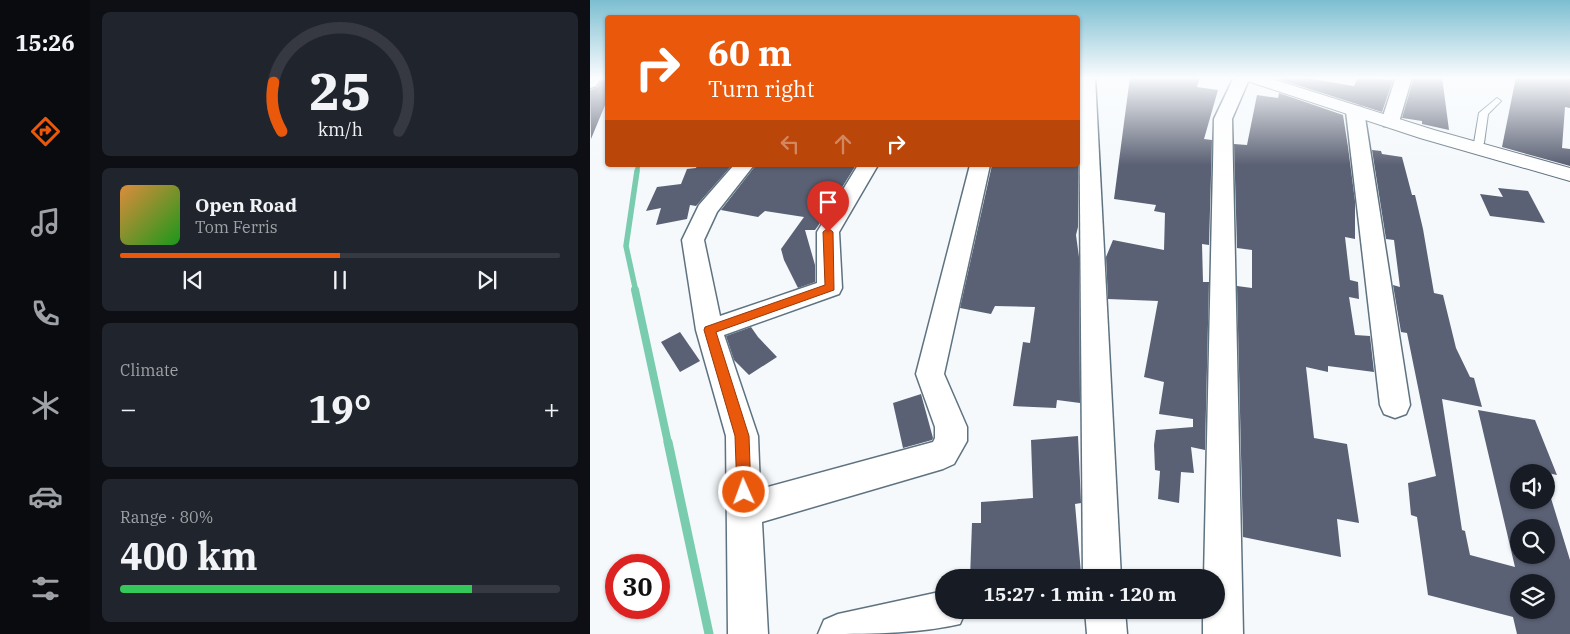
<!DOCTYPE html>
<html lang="en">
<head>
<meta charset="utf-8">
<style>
	:root { --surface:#171b24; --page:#20242c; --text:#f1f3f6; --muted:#9ea1a6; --line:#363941; --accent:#ea580c }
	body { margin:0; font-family:"IBM Plex Serif",serif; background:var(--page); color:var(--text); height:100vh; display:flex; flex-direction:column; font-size:19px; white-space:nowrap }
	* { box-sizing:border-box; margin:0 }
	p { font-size:16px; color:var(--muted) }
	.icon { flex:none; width:28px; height:28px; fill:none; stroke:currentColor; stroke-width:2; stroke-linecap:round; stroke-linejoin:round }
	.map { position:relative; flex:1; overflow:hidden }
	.panel { display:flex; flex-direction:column; gap:12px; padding:12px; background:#0d0f14; width:500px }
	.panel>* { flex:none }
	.hud { position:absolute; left:15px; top:15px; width:475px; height:152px; border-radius:5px; box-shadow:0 1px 4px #0004; background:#ea580c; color:#fff; overflow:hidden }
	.buttons { position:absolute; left:920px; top:464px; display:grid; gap:10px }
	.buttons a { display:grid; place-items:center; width:45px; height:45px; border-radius:50%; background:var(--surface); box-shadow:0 1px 4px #0004; font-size:25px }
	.speed { position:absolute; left:15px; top:554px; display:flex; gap:10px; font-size:25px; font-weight:700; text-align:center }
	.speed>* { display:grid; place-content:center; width:65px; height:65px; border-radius:50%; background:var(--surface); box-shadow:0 1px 4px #0004; line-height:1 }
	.speed .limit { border:8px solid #d22; background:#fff; color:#111 }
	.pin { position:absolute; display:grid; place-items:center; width:42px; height:42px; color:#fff; margin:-51px -21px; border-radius:50% 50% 50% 0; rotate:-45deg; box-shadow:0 0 5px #0007 }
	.pin .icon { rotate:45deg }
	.me { position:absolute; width:55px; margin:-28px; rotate:358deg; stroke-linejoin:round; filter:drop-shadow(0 0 4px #0008) }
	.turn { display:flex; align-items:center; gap:18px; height:105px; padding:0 20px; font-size:22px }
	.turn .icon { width:65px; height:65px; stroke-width:2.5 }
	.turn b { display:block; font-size:35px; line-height:42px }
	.lanes { display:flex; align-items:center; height:48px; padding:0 20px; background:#0003; justify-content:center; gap:25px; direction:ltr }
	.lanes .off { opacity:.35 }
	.big { font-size:38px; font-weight:700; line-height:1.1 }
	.panel .tile { flex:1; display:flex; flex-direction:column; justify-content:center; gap:8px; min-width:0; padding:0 18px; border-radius:8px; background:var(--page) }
	.panel .dial { align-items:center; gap:0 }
	.dial svg { height:130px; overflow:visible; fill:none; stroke:var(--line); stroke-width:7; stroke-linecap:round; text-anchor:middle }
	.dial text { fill:var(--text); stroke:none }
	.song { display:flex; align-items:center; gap:15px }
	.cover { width:60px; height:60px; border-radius:8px; background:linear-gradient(135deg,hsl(30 70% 55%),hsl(120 70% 35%)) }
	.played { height:5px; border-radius:2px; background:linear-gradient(90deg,var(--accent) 50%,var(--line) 50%) }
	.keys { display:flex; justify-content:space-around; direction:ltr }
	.heat { display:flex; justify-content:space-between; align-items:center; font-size:28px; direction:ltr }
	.charge { height:8px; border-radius:4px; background:linear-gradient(90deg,#34c759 80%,var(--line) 0) }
	.trip { position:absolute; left:345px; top:569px; width:290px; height:50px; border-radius:25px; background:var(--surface); box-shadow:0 1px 4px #0004; font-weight:700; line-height:50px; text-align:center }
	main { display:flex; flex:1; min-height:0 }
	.dock { display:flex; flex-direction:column; width:90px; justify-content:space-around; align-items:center; background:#090b0e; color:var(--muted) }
	.dock .icon { width:35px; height:35px }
	.dock .selected { color:var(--accent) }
	.dock b { font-size:22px; color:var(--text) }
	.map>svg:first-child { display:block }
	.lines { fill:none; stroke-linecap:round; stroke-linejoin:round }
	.stream-far3 { stroke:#7accae; stroke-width:4.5 }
	.stream-far2 { stroke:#7accae; stroke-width:5.5 }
	.stream-far1 { stroke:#7accae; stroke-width:8 }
	.stream { stroke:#7accae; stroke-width:9 }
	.building { fill:#5b6174; fill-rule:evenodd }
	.lane-casing { stroke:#5e7280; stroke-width:2 }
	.street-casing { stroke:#5e7280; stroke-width:3 }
	.secondary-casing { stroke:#5e7280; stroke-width:2 }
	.lane { fill:#fff; fill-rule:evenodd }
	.street { fill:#fff; fill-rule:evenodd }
	.secondary { fill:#fff; fill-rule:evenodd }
	.route { fill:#ea580c; stroke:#983908 }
</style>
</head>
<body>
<main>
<nav class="dock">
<b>15:26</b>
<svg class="icon selected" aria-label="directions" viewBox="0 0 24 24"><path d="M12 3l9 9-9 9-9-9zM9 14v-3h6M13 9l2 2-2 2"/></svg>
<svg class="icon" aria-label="music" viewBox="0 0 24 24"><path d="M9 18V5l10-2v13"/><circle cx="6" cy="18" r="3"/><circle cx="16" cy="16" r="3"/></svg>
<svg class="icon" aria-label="phone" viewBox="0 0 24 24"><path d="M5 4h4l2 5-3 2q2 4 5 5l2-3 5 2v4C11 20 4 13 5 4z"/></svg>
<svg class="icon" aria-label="climate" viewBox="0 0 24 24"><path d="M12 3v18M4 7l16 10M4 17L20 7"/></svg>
<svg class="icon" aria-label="car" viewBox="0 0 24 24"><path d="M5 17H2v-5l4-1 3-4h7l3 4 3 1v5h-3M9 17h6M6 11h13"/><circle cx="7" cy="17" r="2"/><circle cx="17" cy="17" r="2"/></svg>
<svg class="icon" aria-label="filters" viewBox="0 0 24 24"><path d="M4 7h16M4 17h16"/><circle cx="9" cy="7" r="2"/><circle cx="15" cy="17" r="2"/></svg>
</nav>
<section class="panel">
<div class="tile dial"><svg viewBox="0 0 100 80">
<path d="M14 69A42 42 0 1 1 86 69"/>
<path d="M14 69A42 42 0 0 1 9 39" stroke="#ea580c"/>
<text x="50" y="56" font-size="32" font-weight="700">25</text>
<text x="50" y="72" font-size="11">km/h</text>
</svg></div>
<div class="tile">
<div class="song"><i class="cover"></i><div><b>Open Road</b><p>Tom Ferris</p></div></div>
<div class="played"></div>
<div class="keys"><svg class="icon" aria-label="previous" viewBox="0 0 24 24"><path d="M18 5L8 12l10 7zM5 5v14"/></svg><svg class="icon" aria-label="pause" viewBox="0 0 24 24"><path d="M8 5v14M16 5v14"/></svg><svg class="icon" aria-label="next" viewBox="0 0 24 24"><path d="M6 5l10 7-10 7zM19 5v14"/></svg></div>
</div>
<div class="tile"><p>Climate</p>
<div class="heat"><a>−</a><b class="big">19°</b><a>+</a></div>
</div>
<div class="tile"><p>Range · 80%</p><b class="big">400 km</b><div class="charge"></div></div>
</section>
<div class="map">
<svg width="980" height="634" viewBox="0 0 980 634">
	<rect width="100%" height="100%" fill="#f5f9fc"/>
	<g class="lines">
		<path class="stream-far3" d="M47,172L48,165"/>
		<path class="stream-far2" d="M46,292L36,246L47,171"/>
		<path class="stream-far1" d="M45,290L78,443"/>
		<path class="stream" d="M78,442L119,634"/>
	</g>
	<g class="building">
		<path d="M540,77H610L607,87L628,90L614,139L622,140L619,245L612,244L613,282H619L615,450L601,447L604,473L591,472L589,503L568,499L570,471L565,470L564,445L566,430L603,427V419L569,414L574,382L554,377L568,301L518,299L516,257L523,240L574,250L575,213L564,211L566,205L524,199Z"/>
		<path d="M691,77H710L764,86L768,77L803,80L792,112L691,80Z"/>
		<path d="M824,77H852L859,130L832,124V121L812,118Z"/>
		<path d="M926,77H980V108L975,107L972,148L980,149V166L912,147Z"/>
		<path d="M11,80H18V98L1,139L0,90L8,87Z"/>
		<path d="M689,93L753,115L758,147L765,201V239L755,237L760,280L768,282L769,299L759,297L765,335L780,336L784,372L738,366V372L716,367L724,438L757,444L769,523L747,519L751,557L653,537L647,286L662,288V250L647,248L644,144L657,145L667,95L688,98Z"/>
		<path d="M782,150L791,151L792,154L812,157L822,195H825L833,229L844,293L853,295L866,348L880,377L884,378L892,407L852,399L872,530L875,531L880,555L925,567L888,410L945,420L967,475L953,472H929V500H956V482L980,560V634H927L923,617L838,595L827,517L821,515L818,483L846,476L817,333L811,332L803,285L810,287L804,240L796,239ZM929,528H956V555H929ZM929,582H956V610H929Z"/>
		<path d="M107,165H142L106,206L100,205L97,219L66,225L71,208L56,211L67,187L91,184L97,169L106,168Z"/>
		<path d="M166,165H266L228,226L225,230H215L225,265V282L208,288L194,260L191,249L214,217L175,211L168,217L131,210Z"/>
		<path d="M402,165H488V227L486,235L489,257L490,403L467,400L466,408L423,406L433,342L440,343L445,307L405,306L401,314L370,308Z"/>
		<path d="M908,188L938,191L955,223L900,216L890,194L913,197Z"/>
		<path d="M161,327L168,337L187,357L159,375L144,360L136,336Z"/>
		<path d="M90,332L110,361L90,372L71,342Z"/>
		<path d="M331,394L343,438L342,440L313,448L303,403Z"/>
		<path d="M488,436L491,503L485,504L491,573L447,578H380L382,523H391V502L443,498L441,440Z"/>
	</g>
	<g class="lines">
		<g class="lane-casing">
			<path id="lane" d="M907,98L911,101L898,114L894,143L888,150H882L880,148L884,143L889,113Z"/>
		</g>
		<g class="street-casing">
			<g id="street">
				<path d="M0,77H11L6,86L0,88Z"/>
				<path d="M489,77H505L531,578H493Z"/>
				<path d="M644,77H660L642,119L653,634H613V610H626V578H614L624,119Z"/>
				<path d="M806,77H822L809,122L806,126H794L791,122Z"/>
				<path d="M765,106L771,107L774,111L820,405L816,414L805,418L794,414L790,405L756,111L759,107Z"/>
				<path d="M144,165H164L127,212L114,240L130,316L227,283V232L268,165H288L249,232L252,288L249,294L134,335L168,436L170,489L343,442L345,438V427L326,374L380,165H400L354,374L377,427V441L364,464L353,469L172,522L178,634H138L136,436L106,330L92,240L109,205Z"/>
				<path d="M354,591V610H376L370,624C327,634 274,634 228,634L234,620L248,614Z"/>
				<path d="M495,610H535L537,634H497Z"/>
			</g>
		</g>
		<g class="secondary-casing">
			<path id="secondary" d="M652,77H676L844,130L980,168V181L830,138L654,80Z"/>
		</g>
		<use href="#lane" class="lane"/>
		<use href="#street" class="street"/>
		<use href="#secondary" class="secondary"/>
	</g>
	<linearGradient id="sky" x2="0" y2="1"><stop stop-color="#7cbed1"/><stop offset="0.47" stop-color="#fafcfe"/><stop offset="1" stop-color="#fafcfe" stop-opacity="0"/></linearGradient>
	<rect width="980" height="165" fill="url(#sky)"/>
	<path class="route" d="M238,228L243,232L244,290L126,332L159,436L161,492L159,497L154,499L149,497L147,492L145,436L114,330L115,327L235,285L233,232Z"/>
</svg>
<div class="buttons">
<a><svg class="icon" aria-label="sound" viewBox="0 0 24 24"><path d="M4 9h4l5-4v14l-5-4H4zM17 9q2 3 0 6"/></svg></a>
<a><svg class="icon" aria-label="search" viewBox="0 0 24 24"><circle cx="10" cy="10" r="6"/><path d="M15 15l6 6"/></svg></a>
<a><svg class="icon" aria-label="layers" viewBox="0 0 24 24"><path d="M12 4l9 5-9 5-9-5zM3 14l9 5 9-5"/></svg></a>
</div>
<div class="speed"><div class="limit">30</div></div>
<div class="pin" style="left:238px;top:232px;background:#d93025"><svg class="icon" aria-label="arrive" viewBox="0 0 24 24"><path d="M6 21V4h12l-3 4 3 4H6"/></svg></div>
<svg class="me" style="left:154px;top:492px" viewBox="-20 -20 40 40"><circle r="17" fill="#ea580c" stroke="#fff" stroke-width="3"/><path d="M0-11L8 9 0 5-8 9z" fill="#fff"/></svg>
<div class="trip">15:27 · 1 min · 120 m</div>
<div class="hud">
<div class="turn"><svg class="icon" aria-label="right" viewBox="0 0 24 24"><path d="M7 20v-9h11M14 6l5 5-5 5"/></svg><div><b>60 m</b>Turn right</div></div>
<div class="lanes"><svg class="icon off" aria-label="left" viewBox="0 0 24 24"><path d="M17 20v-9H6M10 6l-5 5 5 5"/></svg><svg class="icon off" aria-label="ahead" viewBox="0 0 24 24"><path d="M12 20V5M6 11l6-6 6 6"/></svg><svg class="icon" aria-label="right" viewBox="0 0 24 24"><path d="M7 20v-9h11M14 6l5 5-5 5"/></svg></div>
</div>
</div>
</main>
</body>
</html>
